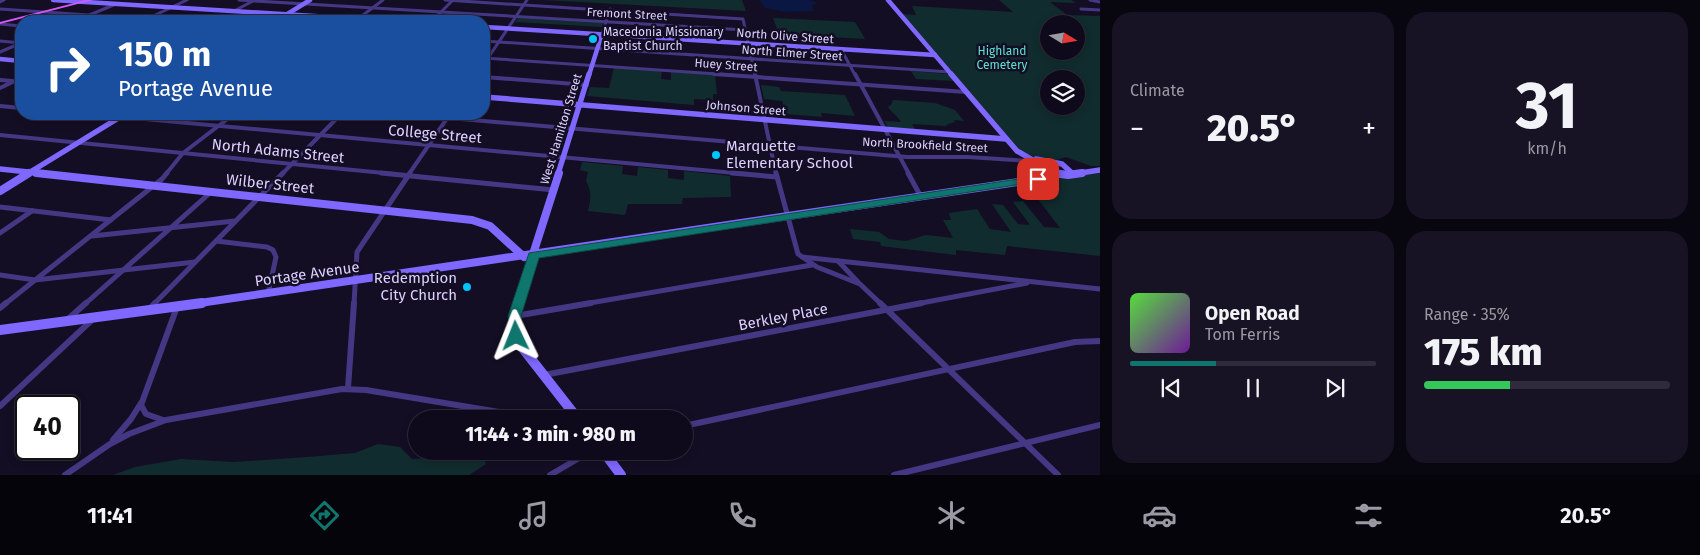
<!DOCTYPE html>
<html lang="en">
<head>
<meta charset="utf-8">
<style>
	:root { --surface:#0f0a1b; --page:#181324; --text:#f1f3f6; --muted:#9b9aa3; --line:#2f2b3a; --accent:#0f766e }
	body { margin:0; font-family:"Fira Sans",sans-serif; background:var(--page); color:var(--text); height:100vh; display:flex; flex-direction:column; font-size:19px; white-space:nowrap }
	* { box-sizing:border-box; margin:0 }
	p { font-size:16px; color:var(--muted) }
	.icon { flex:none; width:28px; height:28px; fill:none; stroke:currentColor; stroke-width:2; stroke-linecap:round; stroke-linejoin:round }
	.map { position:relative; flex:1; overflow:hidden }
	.details { display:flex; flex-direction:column; gap:12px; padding:12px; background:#08060f; width:600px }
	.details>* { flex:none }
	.top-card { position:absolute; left:15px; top:15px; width:475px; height:105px; border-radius:20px; box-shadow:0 2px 8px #0003,0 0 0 1px var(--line); background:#1a4fa0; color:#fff; overflow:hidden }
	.needle { width:32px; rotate:101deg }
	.controls { position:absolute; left:1040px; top:15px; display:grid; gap:10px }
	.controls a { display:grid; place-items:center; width:45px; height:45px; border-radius:50%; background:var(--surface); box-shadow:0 2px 8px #0003,0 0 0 1px var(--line); font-size:25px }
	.speed { position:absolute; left:15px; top:395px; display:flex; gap:10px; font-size:25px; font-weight:700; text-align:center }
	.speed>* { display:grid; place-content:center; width:65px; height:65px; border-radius:50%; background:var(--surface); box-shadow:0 2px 8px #0003,0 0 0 1px var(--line); line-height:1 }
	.speed .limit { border:2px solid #111; border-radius:8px; background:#fff; color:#111 }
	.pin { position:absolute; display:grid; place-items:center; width:42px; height:42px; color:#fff; margin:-21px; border-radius:10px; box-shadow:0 2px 8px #0006 }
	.me { position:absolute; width:55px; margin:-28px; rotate:358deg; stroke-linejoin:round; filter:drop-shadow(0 0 4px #0008) }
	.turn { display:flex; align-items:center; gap:18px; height:105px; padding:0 20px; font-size:22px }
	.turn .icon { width:65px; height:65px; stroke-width:2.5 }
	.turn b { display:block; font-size:35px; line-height:42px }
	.big { font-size:38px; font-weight:800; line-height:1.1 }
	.details .card { flex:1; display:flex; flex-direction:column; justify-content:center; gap:8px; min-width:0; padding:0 18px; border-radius:20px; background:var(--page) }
	.details .dial { align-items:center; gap:0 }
	.dial b { font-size:65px; line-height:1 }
	.song { display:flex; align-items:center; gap:15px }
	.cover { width:60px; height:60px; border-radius:8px; background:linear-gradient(135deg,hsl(110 70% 55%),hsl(280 70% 35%)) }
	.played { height:5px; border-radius:2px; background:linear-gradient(90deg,var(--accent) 35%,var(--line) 35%) }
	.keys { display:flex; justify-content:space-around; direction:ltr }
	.heat { display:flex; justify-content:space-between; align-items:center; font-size:28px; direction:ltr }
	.charge { height:8px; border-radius:4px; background:linear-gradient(90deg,#34c759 35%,var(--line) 0) }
	.details .tiles { flex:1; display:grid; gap:12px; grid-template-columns:repeat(2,1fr) }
	.trip { position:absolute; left:408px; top:410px; width:285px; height:50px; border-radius:25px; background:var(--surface); box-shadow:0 2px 8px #0003,0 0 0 1px var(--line); font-weight:800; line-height:50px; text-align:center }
	.tabs { display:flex; height:80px; justify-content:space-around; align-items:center; background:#06040b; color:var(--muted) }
	.tabs .icon { width:35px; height:35px }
	.tabs .on { color:var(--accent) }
	.tabs b { font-size:22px; color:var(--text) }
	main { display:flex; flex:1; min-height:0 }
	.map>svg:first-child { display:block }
	.green { fill:#112c2e; fill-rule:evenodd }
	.water { fill:#091742 }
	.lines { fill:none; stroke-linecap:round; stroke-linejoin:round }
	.street-far3 { stroke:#443884; stroke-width:3 }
	.street-far2 { stroke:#443884; stroke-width:4 }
	.street-far1 { stroke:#443884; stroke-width:5 }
	.street { stroke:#443884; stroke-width:6 }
	.secondary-far3 { stroke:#7e68ff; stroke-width:4.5 }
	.secondary-far2 { stroke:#7e68ff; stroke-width:5.5 }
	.secondary-far1 { stroke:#7e68ff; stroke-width:8 }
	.secondary { stroke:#7e68ff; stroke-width:10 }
	.primary { fill:#d558ff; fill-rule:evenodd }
	.route { fill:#0f766e; stroke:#0a4d48 }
	.poi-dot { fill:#00c4fc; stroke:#140e24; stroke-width:2 }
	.labels { text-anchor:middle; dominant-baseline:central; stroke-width:5; stroke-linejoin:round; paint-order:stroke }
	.far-street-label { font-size:12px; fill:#dcd1ff; stroke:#140e24 }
	.far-poi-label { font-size:12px; fill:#dcd1ff; stroke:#140e24; text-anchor:start }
	.far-park-label { font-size:12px; fill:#5ae2d0; stroke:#140e24 }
	.street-label { font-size:15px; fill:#dcd1ff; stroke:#140e24 }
	.poi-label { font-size:15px; fill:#dcd1ff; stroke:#140e24; text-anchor:start }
</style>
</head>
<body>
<main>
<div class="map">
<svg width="1100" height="475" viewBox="0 0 1100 475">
	<rect width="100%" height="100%" fill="#140e24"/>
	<g class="green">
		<path d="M543,0H742L746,11Z"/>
		<path d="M999,0H1071L1076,3L1050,2L1067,15L1100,16V166H1091L1066,157L1057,160L1037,158L1020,150L902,14L916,15L912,6L1013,12ZM1049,24H1076V51H1049ZM1049,79H1076V106H1049Z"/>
		<path d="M518,18L603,23L602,27L515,22Z"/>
		<path d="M773,18L855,22L865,39L779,34Z"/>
		<path d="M614,68L662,71L661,79L671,80V72L715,75L717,94H713V100L694,99V105L587,96L590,87L609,88Z"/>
		<path d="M911,71L948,74L954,81L916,79Z"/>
		<path d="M761,85L779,87L781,91L845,95L855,116L821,113L822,117L786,114L782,101L764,99Z"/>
		<path d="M893,100L935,103L955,110L964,121L954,120L955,122L948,124L946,126L912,124L915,129L888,127L884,121L901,122C897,115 892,113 888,107L891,105Z"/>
		<path d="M582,162L623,166L622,174L637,176L638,167L668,170V178L684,180V171L730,176L731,197L683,198L682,204H628L625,215L588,211C591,199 592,192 586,181L588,172L580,170Z"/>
		<path d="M1100,173V256L1007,246L1005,255L956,250V255L881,246L880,242L853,239L850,229L879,232L889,239L906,241L926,235L953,238L943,220H951L949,213L977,209L990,229L1011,232L992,204L1003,205L1018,224L1030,225L1013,202L1023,201L1044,227L1060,228L1028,186L1044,184L1053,178Z"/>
		<path d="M378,444L400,447L412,459L426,458L430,451H480L486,464L469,475H113L135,467L181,459L234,462L307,457L355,453Z"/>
	</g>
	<path class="water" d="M759,0H809L818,3L812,5L814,11L787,12L765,8Z"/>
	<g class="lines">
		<g class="street-far3">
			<path d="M239,0L745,30"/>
			<path d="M445,0L743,19L755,75"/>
			<path d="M1090,0L1100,2"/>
			<path d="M0,2L4,0"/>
			<path d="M0,9L177,21"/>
			<path d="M1081,9L1100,10"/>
			<path d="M234,11L253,1"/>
			<path d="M147,19L187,0"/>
			<path d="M75,21L116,4"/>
			<path d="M355,21L383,0"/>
			<path d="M432,21L453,0"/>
			<path d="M0,24L21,26"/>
			<path d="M602,34L610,9"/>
			<path d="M0,41L21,43"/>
			<path d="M484,41L950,72"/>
			<path d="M841,49L855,75"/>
			<path d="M0,52L21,43"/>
			<path d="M484,58L732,75"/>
			<path d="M484,64L527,0"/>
		</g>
		<g class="street-far2">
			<path d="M714,74L966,92"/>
			<path d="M755,74L776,174"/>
			<path d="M855,74L909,174"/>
			<path d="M484,77L587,85"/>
			<path d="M0,80L12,81"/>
			<path d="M0,88L21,78"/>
			<path d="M0,106L21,108"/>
			<path d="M90,114L746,174"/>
			<path d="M402,114L907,157H968L1028,161"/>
			<path d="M0,135L394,174"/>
			<path d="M166,174L183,153L234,114"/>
			<path d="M282,174L341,114"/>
			<path d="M409,174L450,114"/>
		</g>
		<g class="street-far1">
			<path d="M381,173L554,190"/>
			<path d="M732,173L777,177"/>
			<path d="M776,173L798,254L817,267L860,284L881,304"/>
			<path d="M908,173L921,197"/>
			<path d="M0,207L111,220"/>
			<path d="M0,233L32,211"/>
			<path d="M92,236L235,221"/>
			<path d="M216,241L267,247L273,250L276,257L268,294"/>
			<path d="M802,257L1100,289"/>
			<path d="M838,261L858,282"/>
			<path d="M0,275L35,280L195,262"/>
			<path d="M5,304L162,179L167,173"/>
			<path d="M85,304L211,192"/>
			<path d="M154,304L283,173"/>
			<path d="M354,304L357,252L410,173"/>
			<path d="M584,304L812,265"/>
			<path d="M916,304L1027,283"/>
		</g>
		<g class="street">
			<path d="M880,303L1058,475"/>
			<path d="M0,308L6,303"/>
			<path d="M149,309L155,303"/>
			<path d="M515,316L591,303"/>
			<path d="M68,319L86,303"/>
			<path d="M544,375L922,303"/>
			<path d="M348,388L354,303"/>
			<path d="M0,406L93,319"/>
			<path d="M163,420L146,414L141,405L177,307"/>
			<path d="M684,426L1075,342L1100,341"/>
			<path d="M113,440L131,419L141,403"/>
			<path d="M65,475L110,444L129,434L166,420L342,389L366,390L541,419"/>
			<path d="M550,475L591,451"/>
			<path d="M894,475L1100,425"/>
		</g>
		<g class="secondary-far3">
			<path d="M53,0L395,21"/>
			<path d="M888,0L952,75"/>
			<path d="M276,21L310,0"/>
			<path d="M484,27L935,55"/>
			<path d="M0,59L21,61"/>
			<path d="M589,75L602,34"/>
		</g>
		<g class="secondary-far2">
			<path d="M951,74L1017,151L1043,166"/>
			<path d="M484,97L1006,139"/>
			<path d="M1036,159L1062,164L1073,174"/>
			<path d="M0,169L47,174"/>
			<path d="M1053,173L1061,174"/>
			<path d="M27,174L125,114"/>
			<path d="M558,174L589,74"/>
			<path d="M1048,174H1057"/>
			<path d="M1074,174L1100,170"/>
		</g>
		<g class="secondary-far1">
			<path d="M36,173L472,220L490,226L524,257"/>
			<path d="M1053,173L1068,175L1082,173"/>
			<path d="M0,191L29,173"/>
			<path d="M193,304L1032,180L1048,174H1057"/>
			<path d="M517,304L559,173"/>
		</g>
		<g class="secondary">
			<path d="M518,303L514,325L521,346L578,419"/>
			<path d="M0,330L202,303"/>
			<path d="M603,451L621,475"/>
		</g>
		<path class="primary" d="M86,0H93L0,24V22Z"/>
	</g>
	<path class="route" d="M1038,176L1043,179L1042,181L539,258L521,316L523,336L521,340H512L508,316L529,253Z"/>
	<g class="poi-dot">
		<circle cx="593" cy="39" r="5"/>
		<circle cx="716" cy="155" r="5"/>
		<circle cx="467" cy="287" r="5"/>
	</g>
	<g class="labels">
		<g class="far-street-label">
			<text transform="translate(627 14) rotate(3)">Fremont Street</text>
			<text transform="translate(785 36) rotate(4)">North Olive Street</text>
			<text transform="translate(792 53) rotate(4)">North Elmer Street</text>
			<text transform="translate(726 65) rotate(4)">Huey Street</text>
			<text transform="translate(746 108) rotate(5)">Johnson Street</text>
			<text transform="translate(561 129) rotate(-73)">West Hamilton Street</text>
			<text transform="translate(925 145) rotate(3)">North Brookfield Street</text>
		</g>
		<g class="far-poi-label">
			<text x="603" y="32">Macedonia Missionary<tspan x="603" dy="14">Baptist Church</tspan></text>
		</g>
		<g class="far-park-label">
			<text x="1002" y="51">Highland<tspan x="1002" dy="14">Cemetery</tspan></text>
		</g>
		<g class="street-label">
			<text transform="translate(435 134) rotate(5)">College Street</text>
			<text transform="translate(278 151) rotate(6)">North Adams Street</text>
			<text transform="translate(270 184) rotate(6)">Wilber Street</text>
			<text transform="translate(307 274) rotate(-8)">Portage Avenue</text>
			<text transform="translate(783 317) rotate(-11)">Berkley Place</text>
		</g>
		<g class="poi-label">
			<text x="726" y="146">Marquette<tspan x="726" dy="17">Elementary School</tspan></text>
			<text x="457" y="278" text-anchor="end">Redemption<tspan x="457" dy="17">City Church</tspan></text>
		</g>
	</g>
</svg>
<div class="controls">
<a><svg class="needle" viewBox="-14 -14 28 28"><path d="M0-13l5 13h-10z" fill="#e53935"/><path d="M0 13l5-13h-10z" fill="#9b9aa3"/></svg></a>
<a><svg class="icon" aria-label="layers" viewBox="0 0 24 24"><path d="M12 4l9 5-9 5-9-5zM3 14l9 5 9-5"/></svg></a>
</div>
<div class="speed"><div class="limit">40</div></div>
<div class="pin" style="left:1038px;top:179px;background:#d93025"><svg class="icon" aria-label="arrive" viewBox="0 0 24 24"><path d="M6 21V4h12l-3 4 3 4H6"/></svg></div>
<svg class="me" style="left:516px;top:336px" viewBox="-20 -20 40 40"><path d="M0-17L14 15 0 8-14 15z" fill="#0f766e" stroke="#fff" stroke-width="4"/></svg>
<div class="trip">11:44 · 3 min · 980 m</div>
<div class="top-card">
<div class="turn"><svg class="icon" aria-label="right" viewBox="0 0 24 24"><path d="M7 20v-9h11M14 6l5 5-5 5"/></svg><div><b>150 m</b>Portage Avenue</div></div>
</div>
</div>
<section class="details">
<div class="tiles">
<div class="card"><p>Climate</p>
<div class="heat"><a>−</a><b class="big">20.5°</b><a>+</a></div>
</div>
<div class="card dial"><b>31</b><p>km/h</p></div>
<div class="card">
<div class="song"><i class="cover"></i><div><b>Open Road</b><p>Tom Ferris</p></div></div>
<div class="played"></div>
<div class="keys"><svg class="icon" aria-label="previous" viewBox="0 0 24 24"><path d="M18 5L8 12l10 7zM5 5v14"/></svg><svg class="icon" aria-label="pause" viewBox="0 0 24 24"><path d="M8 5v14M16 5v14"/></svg><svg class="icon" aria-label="next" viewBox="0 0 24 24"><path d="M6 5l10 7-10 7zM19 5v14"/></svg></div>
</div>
<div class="card"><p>Range · 35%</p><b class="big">175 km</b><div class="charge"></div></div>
</div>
</section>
</main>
<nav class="tabs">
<b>11:41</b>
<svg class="icon on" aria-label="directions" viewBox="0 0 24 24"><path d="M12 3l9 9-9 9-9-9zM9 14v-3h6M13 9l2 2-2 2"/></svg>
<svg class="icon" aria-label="music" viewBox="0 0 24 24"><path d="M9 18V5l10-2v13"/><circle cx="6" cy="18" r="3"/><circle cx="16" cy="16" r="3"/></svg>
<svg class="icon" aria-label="phone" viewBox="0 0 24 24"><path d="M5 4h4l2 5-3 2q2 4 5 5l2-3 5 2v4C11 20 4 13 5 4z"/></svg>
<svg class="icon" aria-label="climate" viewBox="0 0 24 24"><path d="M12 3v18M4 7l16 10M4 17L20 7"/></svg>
<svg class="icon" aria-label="car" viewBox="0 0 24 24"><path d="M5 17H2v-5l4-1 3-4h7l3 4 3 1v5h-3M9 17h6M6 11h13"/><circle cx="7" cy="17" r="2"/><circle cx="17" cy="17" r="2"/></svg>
<svg class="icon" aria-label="filters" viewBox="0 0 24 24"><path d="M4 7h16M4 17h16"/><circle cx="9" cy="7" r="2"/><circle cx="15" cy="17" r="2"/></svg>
<b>20.5°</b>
</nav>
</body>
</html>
